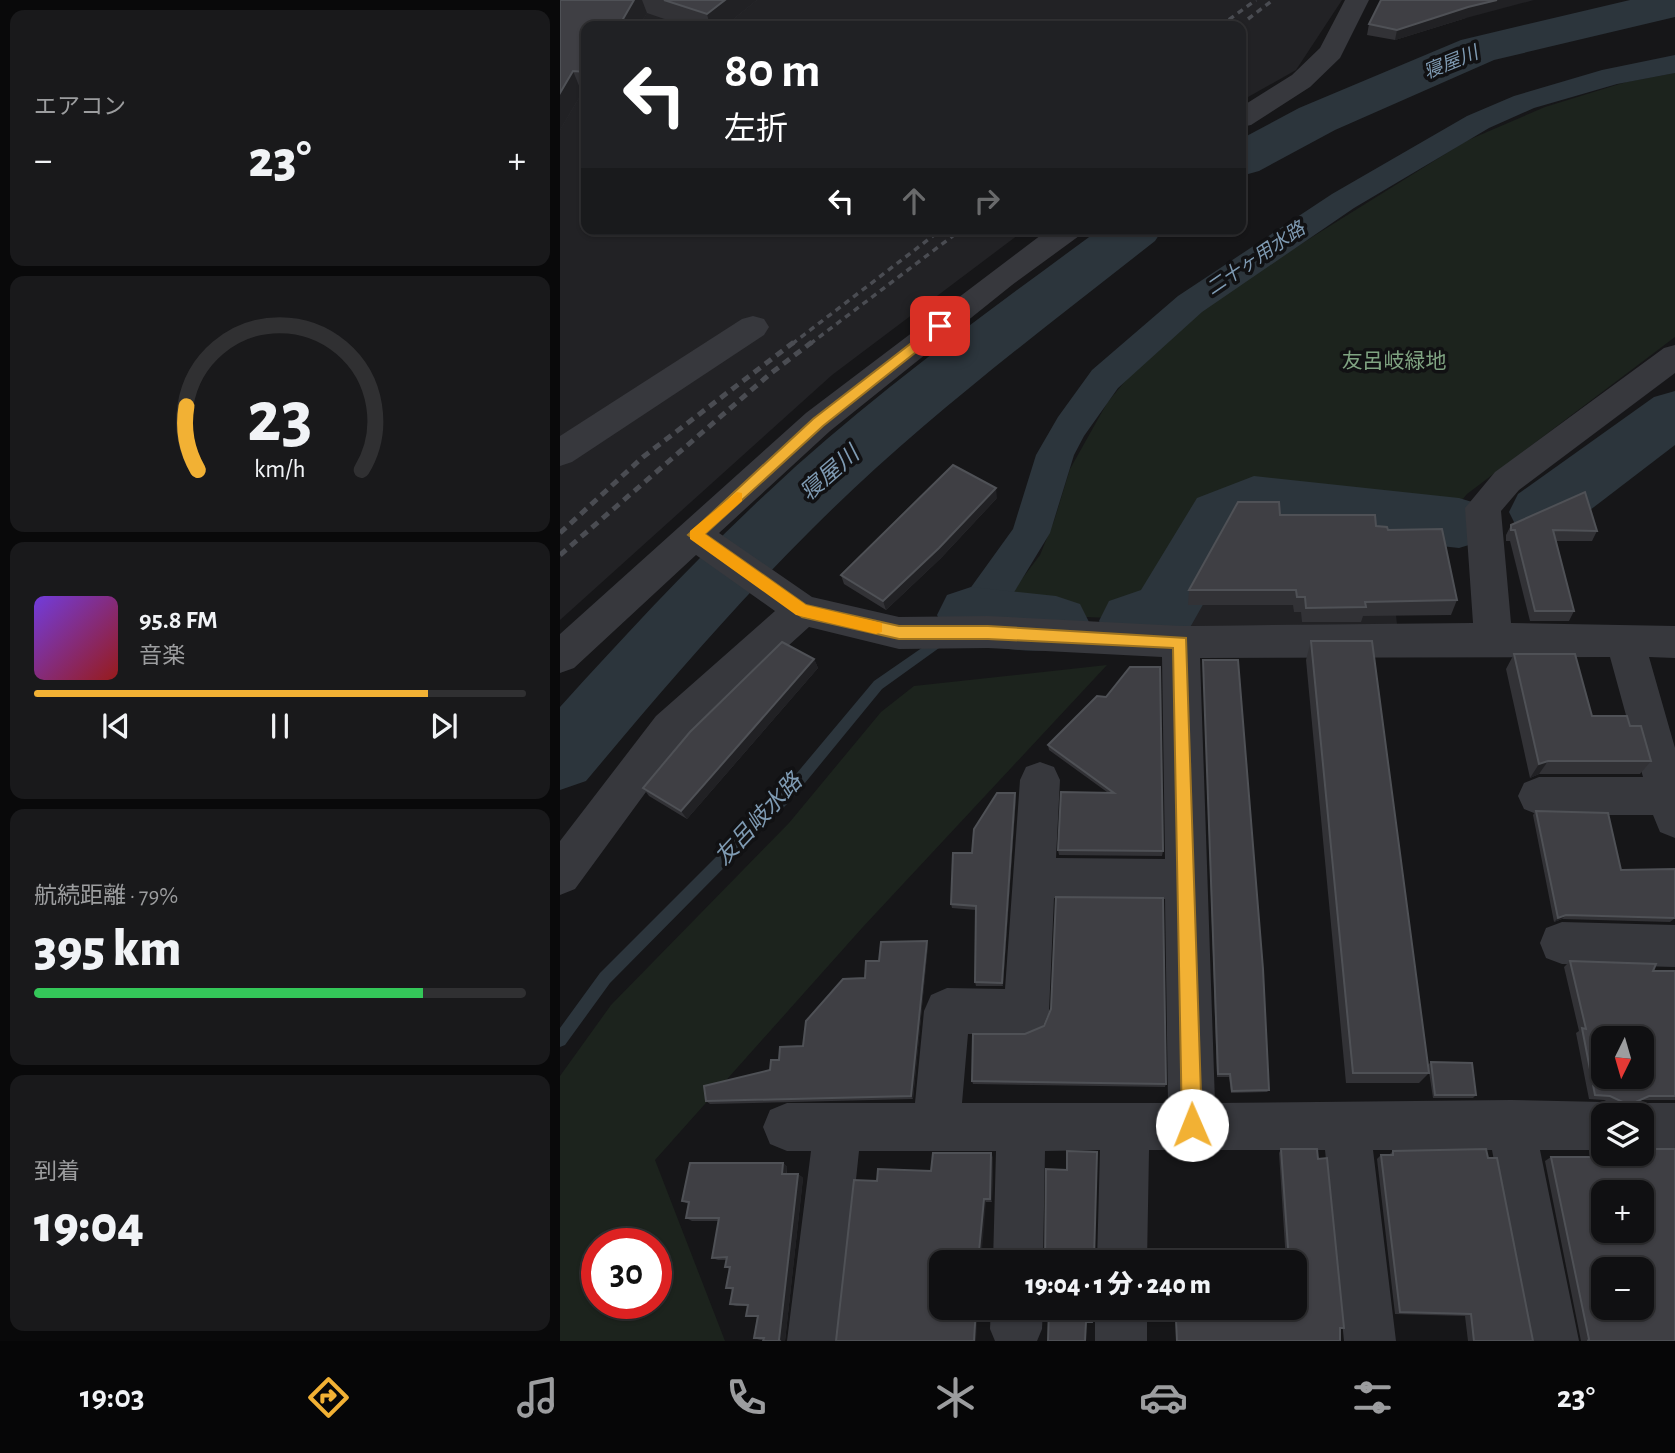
<!DOCTYPE html>
<html lang="ja">
<head>
<meta charset="utf-8">
<style>
	:root { --surface:#101012; --page:#19191b; --text:#f1f3f6; --muted:#9c9d9f; --line:#303032; --accent:#f2b134 }
	body { margin:0; font-family:"Alegreya Sans","Noto Sans JP",sans-serif; background:var(--page); color:var(--text); height:100vh; display:flex; flex-direction:column; font-size:26px; white-space:nowrap }
	* { box-sizing:border-box; margin:0 }
	p { font-size:23px; color:var(--muted) }
	.icon { flex:none; width:38px; height:38px; fill:none; stroke:currentColor; stroke-width:2; stroke-linecap:round; stroke-linejoin:round }
	.map { position:relative; flex:1; overflow:hidden }
	.details { display:flex; flex-direction:column; gap:10px; padding:10px; background:#09090a; width:560px }
	.details>* { flex:none }
	.hud { position:absolute; left:21px; top:21px; width:665px; height:214px; border-radius:14px; box-shadow:0 2px 5px #0004,0 0 0 2px var(--line); background:#202124; color:#fff; overflow:hidden }
	.needle { width:46px; rotate:185deg }
	.controls { position:absolute; left:1031px; top:1026px; display:grid; gap:14px }
	.controls a { display:grid; place-items:center; width:63px; height:63px; border-radius:14px; background:var(--surface); box-shadow:0 2px 5px #0004,0 0 0 2px var(--line); font-size:35px }
	.speed { position:absolute; left:21px; top:1228px; display:flex; gap:14px; font-size:35px; font-weight:700; text-align:center }
	.speed>* { display:grid; place-content:center; width:91px; height:91px; border-radius:50%; background:var(--surface); box-shadow:0 2px 5px #0004,0 0 0 2px var(--line); line-height:1 }
	.speed .limit { border:10px solid #d22; background:#fff; color:#111 }
	.pin { position:absolute; display:grid; place-items:center; width:60px; height:60px; color:#fff; margin:-30px; border-radius:14px; box-shadow:0 4px 10px #0006 }
	.me { position:absolute; width:77px; margin:-38px; rotate:359deg; stroke-linejoin:round; filter:drop-shadow(0 0 5px #0008) }
	.turn { display:flex; align-items:center; gap:24px; height:147px; padding:0 28px; font-size:32px }
	.turn .icon { width:91px; height:91px; stroke-width:2.5 }
	.turn b { display:block; font-size:49px; line-height:60px }
	.lanes { display:flex; align-items:center; height:66px; padding:0 28px; background:#0003; justify-content:center; gap:35px; direction:ltr }
	.lanes .off { opacity:.35 }
	.big { font-size:52px; font-weight:800; line-height:1.1 }
	.details .tile { flex:1; display:flex; flex-direction:column; justify-content:center; gap:10px; min-width:0; padding:0 24px; border-radius:14px; background:var(--page) }
	.details .dial { align-items:center; gap:0 }
	.dial svg { height:182px; overflow:visible; fill:none; stroke:var(--line); stroke-width:7; stroke-linecap:round; text-anchor:middle }
	.dial text { fill:var(--text); stroke:none }
	.song { display:flex; align-items:center; gap:21px }
	.cover { width:84px; height:84px; border-radius:10px; background:linear-gradient(135deg,hsl(260 70% 55%),hsl(0 70% 35%)) }
	.played { height:7px; border-radius:4px; background:linear-gradient(90deg,var(--accent) 80%,var(--line) 80%) }
	.keys { display:flex; justify-content:space-around; direction:ltr }
	.heat { display:flex; justify-content:space-between; align-items:center; font-size:38px; direction:ltr }
	.charge { height:10px; border-radius:5px; background:linear-gradient(90deg,#34c759 79%,var(--line) 0) }
	.trip { position:absolute; left:369px; top:1250px; width:378px; height:70px; border-radius:14px; background:var(--surface); box-shadow:0 2px 5px #0004,0 0 0 2px var(--line); font-weight:800; line-height:70px; text-align:center }
	.tab-bar { display:flex; height:112px; justify-content:space-around; align-items:center; background:#060607; color:var(--muted) }
	.tab-bar .icon { width:49px; height:49px }
	.tab-bar .on { color:var(--accent) }
	.tab-bar b { font-size:32px; color:var(--text) }
	main { display:flex; flex:1; min-height:0 }
	.map>svg:first-child { display:block }
	.built { fill:#222225 }
	.green { fill:#1c231d; fill-rule:evenodd }
	.lines { fill:none; stroke-linecap:round; stroke-linejoin:round }
	.stream { fill:#2c353c; fill-rule:evenodd }
	.canal { fill:#2c353c; fill-rule:evenodd }
	.river { fill:#2c353c; fill-rule:evenodd }
	.minor { fill:#37383d; fill-rule:evenodd }
	.rail-far1 { stroke:#4a4c52; stroke-width:3.5; stroke-dasharray:6 5; stroke-linecap:butt }
	.rail { stroke:#4a4c52; stroke-width:5; stroke-dasharray:8 6; stroke-linecap:butt }
	.wall { fill:#323236; fill-rule:evenodd }
	.shaded-wall { fill:#212124 }
	.building { fill:#3f3f44; stroke:#4f5156; stroke-width:2; fill-rule:evenodd }
	.route { fill:#f2b134; stroke:#9d7322; stroke-width:2 }
	.slow { fill:#f59e0b }
	.labels { text-anchor:middle; dominant-baseline:central; stroke-width:7; stroke-linejoin:round; paint-order:stroke }
	.far-water-label { font-size:19px; font-style:italic; fill:#7f9bb3; stroke:#111113 }
	.park-label { font-size:21px; fill:#7fa381; stroke:#111113 }
	.water-label { font-size:23px; font-style:italic; fill:#7f9bb3; stroke:#111113 }
</style>
</head>
<body>
<main>
<section class="details">
<div class="tile"><p>エアコン</p>
<div class="heat"><a>−</a><b class="big">23°</b><a>+</a></div>
</div>
<div class="tile dial"><svg viewBox="0 0 100 80">
<path d="M14 69A42 42 0 1 1 86 69"/>
<path d="M14 69A42 42 0 0 1 9 41" stroke="#f2b134"/>
<text x="50" y="56" font-size="32" font-weight="700">23</text>
<text x="50" y="72" font-size="11">km/h</text>
</svg></div>
<div class="tile">
<div class="song"><i class="cover"></i><div><b>95.8 FM</b><p>音楽</p></div></div>
<div class="played"></div>
<div class="keys"><svg class="icon" aria-label="previous" viewBox="0 0 24 24"><path d="M18 5L8 12l10 7zM5 5v14"/></svg><svg class="icon" aria-label="pause" viewBox="0 0 24 24"><path d="M8 5v14M16 5v14"/></svg><svg class="icon" aria-label="next" viewBox="0 0 24 24"><path d="M6 5l10 7-10 7zM19 5v14"/></svg></div>
</div>
<div class="tile"><p>航続距離 · 79%</p><b class="big">395 km</b><div class="charge"></div></div>
<div class="tile"><p>到着</p><b class="big">19:04</b></div>
</section>
<div class="map">
<svg width="1115" height="1341" viewBox="0 0 1115 1341">
	<rect width="100%" height="100%" fill="#161618"/>
	<g class="built">
		<path d="M0,0H782L736,70L681,101V26H26V229H466L272,375L0,620Z"/>
		<path d="M704,505L826,531L837,624L614,626L657,534L680,510Z"/>
	</g>
	<g class="green">
		<path d="M1115,73V337L907,494L902,500L899,519L862,520L694,498L657,514L601,609L573,619L436,613L480,555L494,521L510,469L547,403L595,345L661,294L906,141L985,107L1066,82Z"/>
		<path d="M547,665L302,928L95,1160L165,1341H0V1076L51,1005L229,823L321,712L354,686ZM37,1244H96V1304H37Z"/>
	</g>
	<g class="lines">
		<path class="stream" d="M382,634L386,635L388,639L386,643L322,689L231,800L50,983L5,1045L0,1047V1028L40,973L221,792L314,681Z"/>
		<path class="canal" d="M1115,55V73L1057,84L974,108L929,128L794,208L642,312L558,388L524,436L514,455L490,533L450,599L425,627L411,632L397,627L391,615L453,529L476,455L498,417L532,370L618,296L772,194L907,116L954,96L1042,70Z"/>
		<g class="river">
			<path d="M1070,0H1115V17L934,60L775,130L699,171L681,176V139L739,108L901,40Z"/>
			<path d="M540,229H603L595,241C478,333 358,423 253,528C172,608 99,694 26,781L0,790V707C67,633 134,561 207,493C310,396 426,313 540,229Z"/>
			<path d="M1115,391V445L1004,530L981,537L958,530L949,512L958,494L1094,397Z"/>
			<path d="M694,476L899,498L922,505L931,523L922,541L899,548L699,526L683,534L628,631L573,649L549,641L539,621L549,601L581,590L637,498Z"/>
			<path d="M411,587L496,596L520,604L530,624L520,644C480,658 427,648 387,635L377,615L387,595Z"/>
		</g>
		<g class="minor">
			<path d="M785,0H809L780,58L750,87L691,125L681,127V107L732,75L760,48Z"/>
			<path d="M489,229H524L519,236L452,285L270,431L159,533L252,597L339,617L428,616L621,626L913,623L905,508L935,472L1104,348L1115,345V373L959,490L941,511L951,623L1115,626V658L1089,657L1115,748V838L1100,832L1093,815H979L964,809L958,796L964,783L979,777H1083L1050,657L640,658L655,1103L951,1100L1043,1102L1060,1109L1062,1115H1043V1150H980L1019,1341H967L932,1150H813L836,1341H784L765,1150H589L587,1262H537L540,1150L485,1151L483,1262H433L436,1151H299L279,1341H227L251,1151H227L210,1144L203,1127L210,1110L227,1103H355L364,1011L371,995L387,988L445,989L460,780L466,767L480,762L494,767L500,780L496,858L605,859L602,657L428,648L339,649L249,627L124,740L15,889L0,895V841L96,716L215,611L136,555L14,668L0,673V634L246,413ZM494,898L605,899L608,1103H402L408,1034L466,1035L482,1028L489,1012Z"/>
			<path d="M193,316L204,319L209,327L204,335L12,462L0,466V436L182,319Z"/>
			<path d="M1002,922L1115,925V967L1002,964L986,958L980,943L986,928Z"/>
			<path d="M1082,1103H1115V1151H1082V1115H1063L1065,1110Z"/>
			<path d="M431,1307H483L482,1329L477,1341H435L430,1329Z"/>
			<rect x="535" y="1307" width="52" height="34"/>
		</g>
		<g class="rail-far1">
			<path d="M688,19L713,0"/>
			<path d="M660,26L696,0"/>
			<path d="M232,344L382,229"/>
			<path d="M250,344L402,229"/>
		</g>
		<g class="rail">
			<path d="M0,533L83,457L234,342"/>
			<path d="M0,555L210,374L252,342"/>
		</g>
	</g>
	<g class="wall">
		<path d="M0,0H197L165,26H125L87,13L79,26H26V94L22,93L0,130Z"/>
		<path d="M906,18L835,40L807,35L809,24Z"/>
		<path d="M437,498L381,558L326,610L284,584L281,575Z"/>
		<path d="M720,515L816,526L828,530L897,600L891,615L803,616L801,622H742L741,612H734L733,605H628L629,590Z"/>
		<path d="M951,525L1037,531L1032,541H995L1014,611L1009,621H970L950,541H946V535Z"/>
		<path d="M751,641L869,1073L859,1083H786L746,660Z"/>
		<path d="M954,654L1032,716L1070,726L1091,761L1080,774H979L970,778L946,669Z"/>
		<path d="M254,659L258,668L127,819L89,796L83,788Z"/>
		<path d="M643,660L709,1090L707,1092L671,1093L669,1077H657Z"/>
		<path d="M537,696L603,851L602,856L499,855L498,850L547,792L489,750L488,745Z"/>
		<path d="M456,797L443,986H416L415,982L416,910L392,908L391,904L412,853Z"/>
		<path d="M976,811L1061,870L1115,918L1110,922L1002,919L994,922L973,815Z"/>
		<path d="M368,945L353,1099L150,1104L146,1101L210,1070L219,1060L243,1046L305,978Z"/>
		<path d="M1010,961L1093,971H1115V1100H1082L1063,1109L1044,1100L1029,1099L1016,1033L1019,1031L1004,967Z"/>
		<path d="M871,1062L916,1095L913,1098H873L868,1065Z"/>
		<path d="M412,1081L606,1084L605,1087L413,1084Z"/>
		<path d="M1053,1113H1087L1088,1149H1115V1341H1021L985,1161L991,1157H1040L1039,1153L1043,1150V1153H1082V1115H1050ZM1043,1192H1082V1230H1043ZM1043,1269H1082V1307H1043Z"/>
		<path d="M721,1149L784,1328L780,1329V1341H616V1320L730,1321L729,1307H735V1262H726L719,1153Z"/>
		<path d="M833,1151L928,1158L973,1341H908L905,1316L835,1314L817,1159L821,1155H829Z"/>
		<path d="M433,1157L432,1202H426L382,1262L317,1181L371,1171Z"/>
		<path d="M223,1163L227,1167V1174H238L243,1178L225,1341L200,1340L194,1338L197,1317L186,1316L188,1306H176L170,1304L173,1290L166,1288L170,1269L165,1267L167,1260H158L152,1258L158,1221H132L126,1218L129,1204L122,1201Z"/>
	</g>
	<g class="shaded-wall">
		<path d="M74,0H82L87,13L79,26H59Z"/>
		<path d="M165,0H197L165,26H150L147,14Z"/>
		<path d="M937,0H974L906,18L835,40L837,30L908,7Z"/>
		<path d="M13,71L22,93L0,130V93Z"/>
		<path d="M436,488L437,498L381,558L326,610L323,601Z"/>
		<path d="M254,659L258,668L127,819L121,811Z"/>
		<path d="M988,761L979,774L970,778L979,764Z"/>
		<path d="M455,793L456,797L443,986L442,983Z"/>
		<path d="M1006,915L1002,919L994,922L998,918Z"/>
		<path d="M367,941L368,945L353,1099L351,1096Z"/>
		<path d="M431,1153L433,1157L432,1202L430,1199Z"/>
		<path d="M223,1163L227,1167L226,1178L222,1174Z"/>
		<path d="M238,1174L243,1178L225,1341H220L219,1340Z"/>
		<path d="M424,1199L426,1202L421,1262H418Z"/>
		<path d="M416,1307H418L416,1341H414Z"/>
	</g>
	<g class="building">
		<path d="M0,0H74L59,26H26V72L13,71L0,93Z"/>
		<path d="M104,0H165L147,14Z"/>
		<path d="M821,0H937L908,7L837,30L809,24Z"/>
		<path d="M393,465L436,488L379,548L323,601L281,575Z"/>
		<path d="M1025,492L1037,531L993,530L1014,611H975L955,530H951V525Z"/>
		<path d="M678,502H719L720,515H815L816,526L827,527L828,530L882,529L897,600L805,602L806,607L746,608L745,597H737L736,590H629Z"/>
		<path d="M751,641H812L869,1073H793Z"/>
		<path d="M222,642L254,659L121,811L83,788L130,732Z"/>
		<path d="M954,654H1015L1032,716H1067L1070,726H1081L1091,761H988L979,764Z"/>
		<path d="M643,660H678L703,969L709,1090L672,1091L670,1074H658Z"/>
		<path d="M570,667H600L603,851L498,850L501,792L554,793L488,745L537,696L546,697Z"/>
		<path d="M437,793H455L442,983L415,982L416,906L391,904L393,853H412L414,829Z"/>
		<path d="M976,811L1048,813L1061,870L1115,869V918L1006,915L998,918Z"/>
		<path d="M496,897L603,898L606,1084L412,1081L413,1034H465L484,1026L491,1009Z"/>
		<path d="M367,941L351,1096L146,1101L144,1086L210,1070L211,1060H219L220,1047L243,1046L246,1021L283,979L305,978L306,961H319L321,942Z"/>
		<path d="M1010,961L1096,964L1093,971H1115V1096H1089L1069,1105L1050,1096L1035,1095L1022,1028L1026,1029ZM1043,1038H1082V1076H1043Z"/>
		<path d="M871,1062L912,1063L916,1095H875Z"/>
		<path d="M1053,1113H1087L1088,1149H1115V1341H1028L1029,1339L991,1157H1047V1153H1082V1115H1053ZM1043,1192H1082V1230H1043ZM1043,1269H1082V1307H1043Z"/>
		<path d="M721,1149H757L758,1159L767,1158L784,1328H780V1341H617L616,1320L733,1321L732,1307H735V1262H729Z"/>
		<path d="M926,1149L928,1158H937L973,1341H914L911,1314L840,1312L821,1155H833V1151Z"/>
		<path d="M507,1151L537,1152L534,1260L544,1262H485L486,1169L507,1170Z"/>
		<path d="M373,1153H431L430,1199H424L418,1262H382V1307H416L414,1341H276L294,1180L317,1181L318,1169L371,1171Z"/>
		<path d="M130,1163H223L222,1174H238L219,1340L220,1341H203L204,1338H194L198,1316H186L188,1305L170,1304L173,1288H166L170,1267H165L167,1257L152,1258L159,1218H126L129,1202L122,1201Z"/>
		<path d="M489,1307H533L532,1322H526L525,1341H488Z"/>
	</g>
	<path class="route" d="M380,321L385,323V329L263,426L145,534L246,605L339,626H428L626,638L642,1125L639,1132L632,1135L625,1132L622,1125L613,648L428,639H339L242,617L128,535L253,419Z"/>
	<path class="slow" d="M177,492L182,493V501L145,534L246,605L322,623V632L316,634L236,615L130,539V531Z"/>
	<g class="labels">
		<g class="far-water-label">
			<text transform="translate(891 63) rotate(-22)">寝屋川</text>
			<text transform="translate(696 259) rotate(-34)">二十ヶ用水路</text>
		</g>
		<g class="park-label">
			<text x="834" y="361">友呂岐緑地</text>
		</g>
		<g class="water-label">
			<text transform="translate(270 474) rotate(-41)">寝屋川</text>
			<text transform="translate(199 820) rotate(-47)">友呂岐水路</text>
		</g>
	</g>
</svg>
<div class="controls">
<a><svg class="needle" viewBox="-14 -14 28 28"><path d="M0-13l5 13h-10z" fill="#e53935"/><path d="M0 13l5-13h-10z" fill="#9c9d9f"/></svg></a>
<a><svg class="icon" aria-label="layers" viewBox="0 0 24 24"><path d="M12 4l9 5-9 5-9-5zM3 14l9 5 9-5"/></svg></a>
<a>+</a>
<a>−</a>
</div>
<div class="speed"><div class="limit">30</div></div>
<div class="pin" style="left:380px;top:326px;background:#d93025"><svg class="icon" aria-label="arrive" viewBox="0 0 24 24"><path d="M6 21V4h12l-3 4 3 4H6"/></svg></div>
<svg class="me" style="left:632px;top:1125px" viewBox="-20 -20 40 40"><circle r="19" fill="#fff"/><path d="M0-13L10 11 0 6-10 11z" fill="#f2b134"/></svg>
<div class="trip">19:04 · 1 分 · 240 m</div>
<div class="hud">
<div class="turn"><svg class="icon" aria-label="left" viewBox="0 0 24 24"><path d="M17 20v-9H6M10 6l-5 5 5 5"/></svg><div><b>80 m</b>左折</div></div>
<div class="lanes"><svg class="icon" aria-label="left" viewBox="0 0 24 24"><path d="M17 20v-9H6M10 6l-5 5 5 5"/></svg><svg class="icon off" aria-label="ahead" viewBox="0 0 24 24"><path d="M12 20V5M6 11l6-6 6 6"/></svg><svg class="icon off" aria-label="right" viewBox="0 0 24 24"><path d="M7 20v-9h11M14 6l5 5-5 5"/></svg></div>
</div>
</div>
</main>
<nav class="tab-bar">
<b>19:03</b>
<svg class="icon on" aria-label="directions" viewBox="0 0 24 24"><path d="M12 3l9 9-9 9-9-9zM9 14v-3h6M13 9l2 2-2 2"/></svg>
<svg class="icon" aria-label="music" viewBox="0 0 24 24"><path d="M9 18V5l10-2v13"/><circle cx="6" cy="18" r="3"/><circle cx="16" cy="16" r="3"/></svg>
<svg class="icon" aria-label="phone" viewBox="0 0 24 24"><path d="M5 4h4l2 5-3 2q2 4 5 5l2-3 5 2v4C11 20 4 13 5 4z"/></svg>
<svg class="icon" aria-label="climate" viewBox="0 0 24 24"><path d="M12 3v18M4 7l16 10M4 17L20 7"/></svg>
<svg class="icon" aria-label="car" viewBox="0 0 24 24"><path d="M5 17H2v-5l4-1 3-4h7l3 4 3 1v5h-3M9 17h6M6 11h13"/><circle cx="7" cy="17" r="2"/><circle cx="17" cy="17" r="2"/></svg>
<svg class="icon" aria-label="filters" viewBox="0 0 24 24"><path d="M4 7h16M4 17h16"/><circle cx="9" cy="7" r="2"/><circle cx="15" cy="17" r="2"/></svg>
<b>23°</b>
</nav>
</body>
</html>
